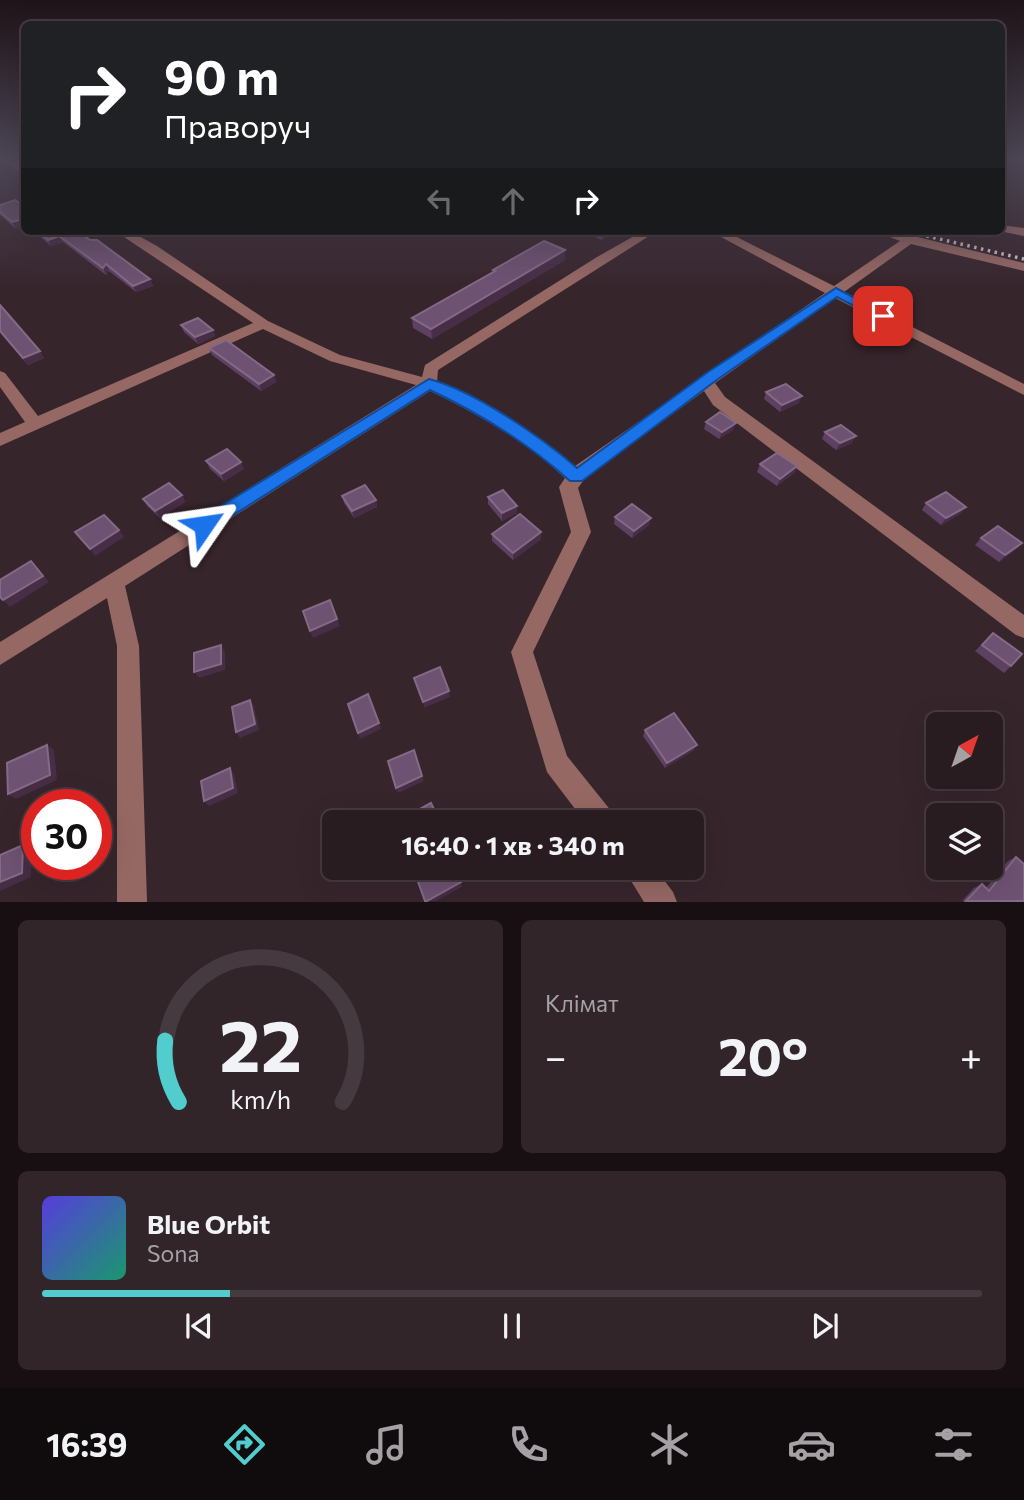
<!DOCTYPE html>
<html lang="uk">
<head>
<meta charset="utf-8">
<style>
	:root { --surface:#291c21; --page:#31252a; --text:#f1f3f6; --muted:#a5a1a5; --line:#453a3f; --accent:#52cdcd }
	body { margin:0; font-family:Commissioner,sans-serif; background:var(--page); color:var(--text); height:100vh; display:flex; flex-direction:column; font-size:26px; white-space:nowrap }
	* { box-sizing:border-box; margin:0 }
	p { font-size:23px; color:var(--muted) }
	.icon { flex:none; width:38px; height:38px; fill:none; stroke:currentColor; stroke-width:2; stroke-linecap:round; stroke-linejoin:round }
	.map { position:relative; height:902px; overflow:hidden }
	.details { display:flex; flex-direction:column; gap:18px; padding:18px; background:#170f12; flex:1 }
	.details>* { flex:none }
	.top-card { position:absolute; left:21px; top:21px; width:984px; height:214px; border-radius:10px; box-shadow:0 7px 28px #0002,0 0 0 2px var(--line); background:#202124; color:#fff; overflow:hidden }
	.needle { width:46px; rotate:40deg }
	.fabs { position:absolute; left:926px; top:712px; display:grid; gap:14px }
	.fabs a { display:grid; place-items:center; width:77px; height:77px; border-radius:10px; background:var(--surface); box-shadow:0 7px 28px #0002,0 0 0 2px var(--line); font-size:35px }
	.speed { position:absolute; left:21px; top:789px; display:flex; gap:14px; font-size:35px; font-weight:700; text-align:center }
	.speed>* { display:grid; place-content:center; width:91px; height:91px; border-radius:50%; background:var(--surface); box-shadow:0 7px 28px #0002,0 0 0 2px var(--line); line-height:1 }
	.speed .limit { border:10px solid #d22; background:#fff; color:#111 }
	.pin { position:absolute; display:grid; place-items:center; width:60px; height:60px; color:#fff; margin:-30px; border-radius:14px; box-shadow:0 4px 10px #0006 }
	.me { position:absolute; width:77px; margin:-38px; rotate:58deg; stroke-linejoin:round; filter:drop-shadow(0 0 5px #0008) }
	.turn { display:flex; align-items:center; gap:24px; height:147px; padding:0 28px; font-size:32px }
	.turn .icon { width:91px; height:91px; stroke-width:2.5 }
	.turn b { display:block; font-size:49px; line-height:60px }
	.lanes { display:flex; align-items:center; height:66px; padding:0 28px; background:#0003; justify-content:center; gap:35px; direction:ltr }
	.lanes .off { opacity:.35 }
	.big { font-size:52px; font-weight:700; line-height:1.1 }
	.details .tile { flex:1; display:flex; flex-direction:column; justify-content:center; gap:10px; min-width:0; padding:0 24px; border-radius:10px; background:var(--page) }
	.details .dial { align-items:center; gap:0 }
	.dial svg { height:182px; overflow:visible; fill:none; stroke:var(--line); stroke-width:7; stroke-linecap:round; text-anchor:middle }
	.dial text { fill:var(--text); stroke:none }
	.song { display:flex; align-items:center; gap:21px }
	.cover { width:84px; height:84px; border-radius:10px; background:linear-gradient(135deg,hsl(250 70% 55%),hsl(160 70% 35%)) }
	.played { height:7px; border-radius:4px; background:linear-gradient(90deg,var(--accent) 20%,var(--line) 20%) }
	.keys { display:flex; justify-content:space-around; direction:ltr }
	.heat { display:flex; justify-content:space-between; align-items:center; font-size:38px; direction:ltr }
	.details .tiles { flex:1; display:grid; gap:18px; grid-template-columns:1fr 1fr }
	.tile:last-child { grid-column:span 2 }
	.trip { position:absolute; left:322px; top:810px; width:382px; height:70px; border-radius:10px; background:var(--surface); box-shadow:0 7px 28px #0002,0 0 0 2px var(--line); font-weight:700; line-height:70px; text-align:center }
	.tab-bar { display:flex; height:112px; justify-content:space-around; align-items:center; background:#100b0d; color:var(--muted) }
	.tab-bar .icon { width:49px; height:49px }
	.tab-bar .active { color:var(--accent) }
	.tab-bar b { font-size:32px; color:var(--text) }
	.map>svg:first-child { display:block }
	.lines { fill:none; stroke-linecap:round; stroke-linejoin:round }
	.minor { fill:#966864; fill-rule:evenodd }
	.rail { stroke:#d8cad0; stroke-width:3.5; stroke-dasharray:2.5 4.5; stroke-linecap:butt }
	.wall { fill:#5e4063 }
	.shaded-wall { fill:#472d46 }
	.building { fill:#6e5272; stroke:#846a86; stroke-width:2 }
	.route { fill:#1a73e8; stroke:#114b97; stroke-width:2 }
</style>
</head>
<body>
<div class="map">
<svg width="1024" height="902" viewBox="0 0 1024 902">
	<rect width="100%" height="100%" fill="#37252c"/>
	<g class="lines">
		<g class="minor">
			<path d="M3,160H14L24,168V175Z"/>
			<path d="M1001,225L1024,228V236L999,231Z"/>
			<path d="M115,231H130L157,246L268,321L340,355L422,377L425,365L597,257L643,231H657L438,370L437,382C486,404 535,430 575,466L825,293L710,231H725L834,286L900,241L875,231H893L1024,263V271L911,244L844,292L1024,384V395L835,298L715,383L725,397L1024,615V638L1016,635L713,405L704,391L586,477L578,488L591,532L533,652L567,756L612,812L616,822H585L547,772L511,652L571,532L559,487L565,478C526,441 478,414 430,391L125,586L139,646L147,902H117V646L107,598L0,665V642L416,385L330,361L263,329L0,446V433L25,422L0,387V371L5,373L38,416L253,323Z"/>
			<path d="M623,868H655L673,892L677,902H644Z"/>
		</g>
		<path class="rail" d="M906,231L1024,259"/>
	</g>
	<g class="wall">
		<path d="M0,205L24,206L16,229L0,215Z"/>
		<path d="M33,231H78L90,240L150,279L153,286L136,292L109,271L106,275L63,242L51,246Z"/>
		<path d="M580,231H618L602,240Z"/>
		<path d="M565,260L432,339L413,328L412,318L493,272V270Z"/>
		<path d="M0,305L44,358L28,365L0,332Z"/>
		<path d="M181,325L213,330L215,336L198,344L184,332Z"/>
		<path d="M209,348L274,375L276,382L261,391L212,355Z"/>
		<path d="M766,392L799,403L780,412L764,399Z"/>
		<path d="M706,422L733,430L719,439L704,429Z"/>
		<path d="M825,432L852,443L836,450L822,439Z"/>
		<path d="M206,461L244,469L224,481L210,469Z"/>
		<path d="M760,464L797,466L794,473L777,486L757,472Z"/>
		<path d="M182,495L185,502L160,518L147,506L143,499Z"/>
		<path d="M342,496L376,500L377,507L354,518L344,503Z"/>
		<path d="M488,497L517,513L502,521L488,504Z"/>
		<path d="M926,503L966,507L960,514L941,525L922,510Z"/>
		<path d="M615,517L649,525L632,538L614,524Z"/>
		<path d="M492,534L541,539L513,560L492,541Z"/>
		<path d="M981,538L1022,543L1016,549L999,562L975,545Z"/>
		<path d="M993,633L1011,666L1004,673L975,651Z"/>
		<path d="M645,730L694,750L665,768L643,736Z"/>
		<path d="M1016,857L1024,901H962L974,888L982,884L986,888L1008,861Z"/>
	</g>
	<g class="shaded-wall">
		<path d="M24,219V226L16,229L12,222Z"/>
		<path d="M603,231H618L602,240Z"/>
		<path d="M59,236L63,242L51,246L48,240Z"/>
		<path d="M565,250V260L432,339L431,329Z"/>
		<path d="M106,264L109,271L106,275L103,268Z"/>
		<path d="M150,279L153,286L136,292L133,286Z"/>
		<path d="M213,330L215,336L198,344L195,337Z"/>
		<path d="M40,351L44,358L28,365L23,358Z"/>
		<path d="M274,375L276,382L261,391L259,384Z"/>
		<path d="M802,396L799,403L780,412L782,405Z"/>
		<path d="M736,423L733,430L719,439L722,432Z"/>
		<path d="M856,436L852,443L836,450L840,443Z"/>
		<path d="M241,462L244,469L224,481L221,474Z"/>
		<path d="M797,466L794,473L777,486L780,479Z"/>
		<path d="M182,495L185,502L160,518L155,511Z"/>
		<path d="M376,500L377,507L354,518L352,511Z"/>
		<path d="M517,506V513L502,521V513Z"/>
		<path d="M966,507L960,514L941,525L946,518Z"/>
		<path d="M651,518L649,525L632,538L634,531Z"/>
		<path d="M119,530L124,537L95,556L90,549Z"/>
		<path d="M541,532V539L513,560V553Z"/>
		<path d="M1022,543L1016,549L999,562L1005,555Z"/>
		<path d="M31,561L49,582L10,607L3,600Z"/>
		<path d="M337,619L340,626L313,638L310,631Z"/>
		<path d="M221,645L225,652V670L199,678L194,672Z"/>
		<path d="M449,691L450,697L424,708L423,702Z"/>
		<path d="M250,700L254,706L259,730L240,738L236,732Z"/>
		<path d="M379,723L381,729L360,739L358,733Z"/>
		<path d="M47,745L54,750L57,780L16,799L8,794Z"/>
		<path d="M697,745L694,750L665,768L667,763Z"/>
		<path d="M230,768L234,774L238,793L209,806L204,801Z"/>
		<path d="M422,776L424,781L398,793L396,788Z"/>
		<path d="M23,845L32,850L31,877L0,891V882Z"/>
		<path d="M461,882L462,887L436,901H427Z"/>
	</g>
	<g class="building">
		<path d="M15,200L24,206V219L12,222L0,212V205Z"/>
		<path d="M37,231H78L90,240H97L150,279L133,286L106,264L103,268L59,236L48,240Z"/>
		<path d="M544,241L565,250L431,329L412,318L495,271L493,270Z"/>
		<path d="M0,305L40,351L23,358L0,331Z"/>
		<path d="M198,318L213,330L195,337L181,325Z"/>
		<path d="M226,340L274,375L259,384L209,348Z"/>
		<path d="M786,384L802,396L782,405L766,392Z"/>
		<path d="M720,412L736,423L722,432L706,422Z"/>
		<path d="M841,425L856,436L840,443L825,432Z"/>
		<path d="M227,449L241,462L221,474L206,461Z"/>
		<path d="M777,453L797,466L780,479L760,464Z"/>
		<path d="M169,483L182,495L155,511L143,499Z"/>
		<path d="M365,485L376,500L352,511L342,496Z"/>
		<path d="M503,490L517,506L502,513L488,497Z"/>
		<path d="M946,492L966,507L946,518L926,503Z"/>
		<path d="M632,504L651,518L634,531L615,517Z"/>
		<path d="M520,514L541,532L513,553L492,534Z"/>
		<path d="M104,515L119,530L90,549L75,532Z"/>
		<path d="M998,526L1022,543L1005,555L981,538Z"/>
		<path d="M31,561L43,576L3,600L0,597V580Z"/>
		<path d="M330,600L337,619L310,631L303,611Z"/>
		<path d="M993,633L1022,654L1011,666L982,645Z"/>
		<path d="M221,645V664L194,672V653Z"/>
		<path d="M440,667L449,691L423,702L414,678Z"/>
		<path d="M368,694L379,723L358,733L348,704Z"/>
		<path d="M250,700L255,724L236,732L232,707Z"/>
		<path d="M674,713L697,745L667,763L645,730Z"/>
		<path d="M47,745L50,775L8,794L7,763Z"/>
		<path d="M414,750L422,776L396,788L388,761Z"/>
		<path d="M230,768L233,788L204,801L201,781Z"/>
		<path d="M431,803L440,822H396Z"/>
		<path d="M23,845L22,873L0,882V855Z"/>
		<path d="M1016,857L1024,864V901H966L982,884L989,891Z"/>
		<path d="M413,868H455L461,882L427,901H425Z"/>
	</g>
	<linearGradient id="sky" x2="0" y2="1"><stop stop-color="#1e1418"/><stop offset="0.56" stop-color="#4d4656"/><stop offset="1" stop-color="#4d4656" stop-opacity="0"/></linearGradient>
	<rect width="1024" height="286" fill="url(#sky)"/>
	<path class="route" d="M836,288L889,316L888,319H879L837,297L718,379L582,481H570C528,443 481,414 430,390L210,530H198L195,525L198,520L429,379C475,391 541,437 577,468L708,372Z"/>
</svg>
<div class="fabs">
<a><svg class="needle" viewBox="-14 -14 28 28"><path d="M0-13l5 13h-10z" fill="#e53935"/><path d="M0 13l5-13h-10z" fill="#a5a1a5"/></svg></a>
<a><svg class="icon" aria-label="layers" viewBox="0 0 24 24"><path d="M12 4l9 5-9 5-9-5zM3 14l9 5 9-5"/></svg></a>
</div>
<div class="speed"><div class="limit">30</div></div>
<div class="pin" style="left:883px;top:316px;background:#d93025"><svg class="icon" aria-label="arrive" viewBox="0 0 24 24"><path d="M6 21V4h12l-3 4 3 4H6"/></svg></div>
<svg class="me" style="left:204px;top:525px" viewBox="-20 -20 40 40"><path d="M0-17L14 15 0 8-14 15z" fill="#1a73e8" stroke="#fff" stroke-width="4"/></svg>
<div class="trip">16:40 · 1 хв · 340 m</div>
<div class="top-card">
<div class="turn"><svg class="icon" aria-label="right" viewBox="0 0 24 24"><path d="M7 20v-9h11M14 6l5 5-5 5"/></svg><div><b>90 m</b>Праворуч</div></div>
<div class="lanes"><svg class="icon off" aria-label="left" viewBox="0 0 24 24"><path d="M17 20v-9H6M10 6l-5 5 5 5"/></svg><svg class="icon off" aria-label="ahead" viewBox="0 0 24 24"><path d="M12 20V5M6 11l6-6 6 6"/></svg><svg class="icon" aria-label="right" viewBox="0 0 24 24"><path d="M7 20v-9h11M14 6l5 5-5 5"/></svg></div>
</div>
</div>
<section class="details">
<div class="tiles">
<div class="tile dial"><svg viewBox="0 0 100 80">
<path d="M14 69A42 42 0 1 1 86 69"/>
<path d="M14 69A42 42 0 0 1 8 42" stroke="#52cdcd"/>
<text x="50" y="56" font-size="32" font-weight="700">22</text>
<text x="50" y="72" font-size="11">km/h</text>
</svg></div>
<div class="tile"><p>Клімат</p>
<div class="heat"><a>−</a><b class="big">20°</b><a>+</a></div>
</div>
<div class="tile">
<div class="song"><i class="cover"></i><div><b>Blue Orbit</b><p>Sona</p></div></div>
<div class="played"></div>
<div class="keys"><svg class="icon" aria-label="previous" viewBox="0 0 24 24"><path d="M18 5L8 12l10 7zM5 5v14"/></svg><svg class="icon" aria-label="pause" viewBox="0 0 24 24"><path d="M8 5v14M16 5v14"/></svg><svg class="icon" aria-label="next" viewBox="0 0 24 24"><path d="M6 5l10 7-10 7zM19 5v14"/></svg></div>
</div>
</div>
</section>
<nav class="tab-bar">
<b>16:39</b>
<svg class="icon active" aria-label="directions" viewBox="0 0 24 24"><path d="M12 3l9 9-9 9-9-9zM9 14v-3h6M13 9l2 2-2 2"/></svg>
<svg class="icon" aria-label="music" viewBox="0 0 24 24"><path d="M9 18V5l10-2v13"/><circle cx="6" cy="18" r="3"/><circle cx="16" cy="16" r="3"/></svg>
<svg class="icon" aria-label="phone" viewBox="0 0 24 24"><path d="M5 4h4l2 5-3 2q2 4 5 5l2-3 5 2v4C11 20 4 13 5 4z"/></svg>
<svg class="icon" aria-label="climate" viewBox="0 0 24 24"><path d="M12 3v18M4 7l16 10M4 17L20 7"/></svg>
<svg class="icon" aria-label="car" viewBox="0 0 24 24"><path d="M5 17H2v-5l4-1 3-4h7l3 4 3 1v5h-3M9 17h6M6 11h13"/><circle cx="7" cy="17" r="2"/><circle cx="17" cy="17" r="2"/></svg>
<svg class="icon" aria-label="filters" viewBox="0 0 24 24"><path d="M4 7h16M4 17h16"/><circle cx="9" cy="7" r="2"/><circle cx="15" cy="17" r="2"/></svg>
</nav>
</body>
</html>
